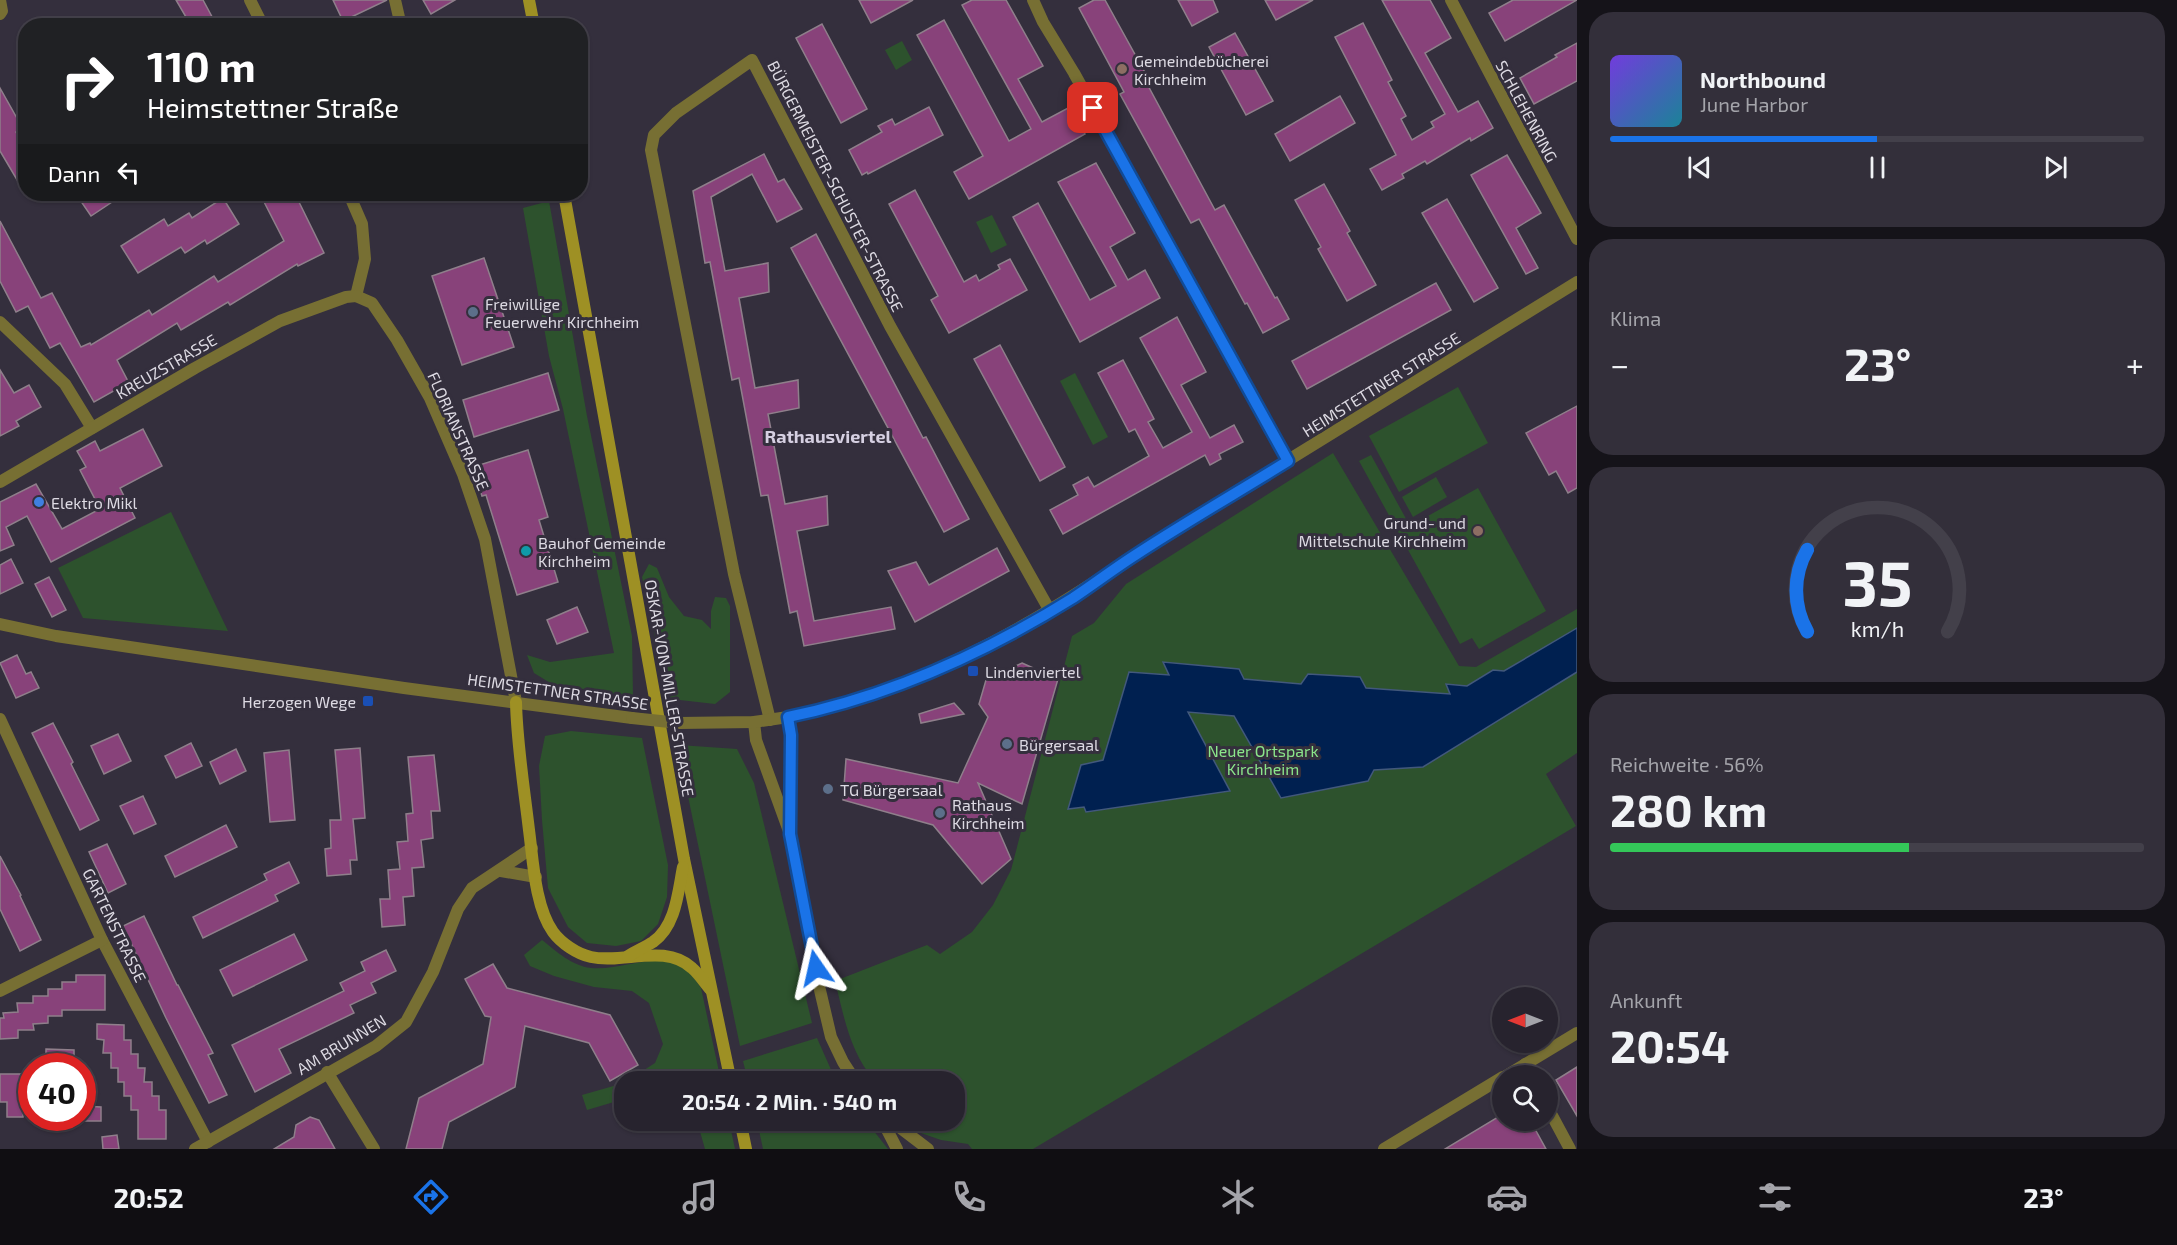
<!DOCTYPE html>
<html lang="de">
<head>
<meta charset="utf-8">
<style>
	:root { --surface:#27232e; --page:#332f3a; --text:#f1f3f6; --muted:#a4a4aa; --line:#43404a; --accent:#1a73e8 }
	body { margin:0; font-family:"Exo 2",sans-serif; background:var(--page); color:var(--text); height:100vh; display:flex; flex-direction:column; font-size:22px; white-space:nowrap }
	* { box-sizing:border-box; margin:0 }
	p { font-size:20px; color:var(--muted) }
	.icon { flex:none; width:33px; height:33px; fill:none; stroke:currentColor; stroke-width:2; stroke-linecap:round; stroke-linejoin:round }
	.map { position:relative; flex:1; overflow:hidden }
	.panel { display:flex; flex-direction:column; gap:12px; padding:12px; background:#151319; width:600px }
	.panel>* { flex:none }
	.hud { position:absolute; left:18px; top:18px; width:570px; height:183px; border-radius:24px; box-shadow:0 2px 4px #0004,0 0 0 2px var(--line); background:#202124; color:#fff; overflow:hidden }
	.needle { width:39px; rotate:270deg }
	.buttons { position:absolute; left:1492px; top:987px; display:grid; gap:12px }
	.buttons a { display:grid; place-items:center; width:66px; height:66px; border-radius:50%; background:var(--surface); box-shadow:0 2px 4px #0004,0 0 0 2px var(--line); font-size:30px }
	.speed { position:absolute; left:18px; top:1053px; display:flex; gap:12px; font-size:30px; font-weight:700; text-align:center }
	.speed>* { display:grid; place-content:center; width:78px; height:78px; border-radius:50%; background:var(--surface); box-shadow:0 2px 4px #0004,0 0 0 2px var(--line); line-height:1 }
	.speed .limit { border:9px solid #d22; background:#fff; color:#111 }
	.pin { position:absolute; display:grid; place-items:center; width:51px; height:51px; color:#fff; margin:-26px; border-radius:12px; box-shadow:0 3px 9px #0006 }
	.me { position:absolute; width:66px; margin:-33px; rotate:349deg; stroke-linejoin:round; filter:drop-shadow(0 0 4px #0008) }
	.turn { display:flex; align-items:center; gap:21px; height:126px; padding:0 30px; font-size:27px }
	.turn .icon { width:78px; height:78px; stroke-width:2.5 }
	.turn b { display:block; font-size:42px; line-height:51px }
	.then { display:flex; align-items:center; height:57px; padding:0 30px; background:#0003; gap:12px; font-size:22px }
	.big { font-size:45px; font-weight:700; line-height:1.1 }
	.panel .card { flex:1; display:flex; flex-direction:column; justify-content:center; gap:9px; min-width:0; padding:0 21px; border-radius:24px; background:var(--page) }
	.panel .dial { align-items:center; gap:0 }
	.dial svg { height:156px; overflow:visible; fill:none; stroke:var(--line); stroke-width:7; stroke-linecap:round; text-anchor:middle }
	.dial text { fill:var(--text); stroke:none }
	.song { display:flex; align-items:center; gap:18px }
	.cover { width:72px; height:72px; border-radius:9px; background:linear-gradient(135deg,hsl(260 70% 55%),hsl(190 70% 35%)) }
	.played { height:6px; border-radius:3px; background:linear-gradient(90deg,var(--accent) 50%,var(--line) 50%) }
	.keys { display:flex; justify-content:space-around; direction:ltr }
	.heat { display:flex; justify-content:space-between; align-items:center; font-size:33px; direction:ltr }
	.charge { height:9px; border-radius:4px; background:linear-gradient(90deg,#34c759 56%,var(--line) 0) }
	.trip { position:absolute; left:614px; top:1071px; width:351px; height:60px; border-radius:24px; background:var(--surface); box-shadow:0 2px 4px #0004,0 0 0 2px var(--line); font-weight:700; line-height:60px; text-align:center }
	.tab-bar { display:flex; height:96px; justify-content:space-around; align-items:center; background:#100e12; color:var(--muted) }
	.tab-bar .icon { width:42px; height:42px }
	.tab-bar .on { color:var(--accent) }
	.tab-bar b { font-size:27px; color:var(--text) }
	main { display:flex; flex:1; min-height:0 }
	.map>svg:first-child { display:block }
	.green { fill:#2d522d }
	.water { fill:#002050; stroke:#42587c; stroke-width:1.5 }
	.building { fill:#88427a; stroke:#8f7f8b; stroke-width:1.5 }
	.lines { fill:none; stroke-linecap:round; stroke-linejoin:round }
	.minor { stroke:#776f33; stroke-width:12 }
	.tertiary { stroke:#776f33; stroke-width:12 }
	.secondary { stroke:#9e9024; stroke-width:12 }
	.tertiary-bridge { stroke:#776f33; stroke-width:12 }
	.route-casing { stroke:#114b97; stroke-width:15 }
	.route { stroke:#1a73e8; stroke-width:10 }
	.education-dot { fill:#8d6e63; stroke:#342f3d; stroke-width:2 }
	.service-dot { fill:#5c6f8a; stroke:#342f3d; stroke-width:2 }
	.shop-dot { fill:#3f7fe0; stroke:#342f3d; stroke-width:2 }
	.culture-dot { fill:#0f9aa8; stroke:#342f3d; stroke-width:2 }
	.transit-dot { fill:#1a4fb4; stroke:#342f3d; stroke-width:2 }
	.labels { text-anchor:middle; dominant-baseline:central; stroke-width:6; stroke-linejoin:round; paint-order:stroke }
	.poi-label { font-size:16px; fill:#dddae3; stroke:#342f3d; text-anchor:start }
	.street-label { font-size:16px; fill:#dddae3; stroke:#342f3d }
	.park-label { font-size:16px; fill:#8be58a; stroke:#342f3d }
	.neighbourhood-label { font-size:18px; font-weight:bold; fill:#d6d0e2; stroke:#342f3d }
</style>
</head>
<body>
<main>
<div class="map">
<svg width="1577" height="1149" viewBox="0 0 1577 1149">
	<rect width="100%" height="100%" fill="#342f3d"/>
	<g class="green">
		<path d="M902,41L912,60L896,70L885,50Z"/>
		<path d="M549,201L587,416L632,636L633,697L552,684L534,673L527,655L550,662L614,653L563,409L549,356L523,208Z"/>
		<path d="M992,215L1007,245L991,253L976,222Z"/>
		<path d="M1075,373L1108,437L1093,445L1060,381Z"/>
		<path d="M1458,387L1488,443L1399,492L1369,436Z"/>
		<path d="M1333,453L1459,666L1476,667L1577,609V753L1546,774L1576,826L1033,1149H972L968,1144L941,1140L918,1132L908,1121L954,1120V1082L875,1081C850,1053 844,1017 835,981L927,945L940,954L972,932L993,905L1011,870L1072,636L1094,623L1126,584Z"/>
		<path d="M1371,455L1410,526L1478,488L1546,611L1479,649L1472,638L1460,644L1359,461Z"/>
		<path d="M1436,477L1447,497L1413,517L1402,497Z"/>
		<path d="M171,512L228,631L83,618L58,568Z"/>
		<path d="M649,564L657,568L669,597L684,616L702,620L711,629V611L715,597L726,598L730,606V692L715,704L671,699L662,670L642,577Z"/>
		<path d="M571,731L642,738L668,865L667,897L658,924L641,941L616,946L587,943L568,927L548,888L542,820L539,766L545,736Z"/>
		<path d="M679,745L737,749L754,783L812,1023L740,1046L679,753Z"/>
		<path d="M542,940C556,951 572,966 591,968C634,971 672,939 701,988L721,1081H627L655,1063L663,1044L649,1003L632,991L594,987L554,976L530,966L524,955Z"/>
		<path d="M817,1038L836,1081H748L743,1061Z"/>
		<path d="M624,1083V1099L587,1110L582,1095Z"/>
		<path d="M697,1121H729L735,1149H705Z"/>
		<path d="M757,1121H866L888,1149H763Z"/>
	</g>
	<path class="water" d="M1577,628V672L1423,767L1374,770L1368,781L1281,798L1234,716L1188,712L1230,791L1086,812L1084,807L1068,809L1081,765L1103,760L1129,672L1169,675L1163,662L1239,669L1244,679L1301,684L1308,674L1360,677L1366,688L1450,694L1446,684L1467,686L1493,670L1504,671Z"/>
	<g class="building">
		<path d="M176,0H203L217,26H170L186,17Z"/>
		<path d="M333,0H387L343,21Z"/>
		<path d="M423,0H455L431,14Z"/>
		<path d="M859,0H913L871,23Z"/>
		<path d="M972,0H1006L1043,66L1018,79L1042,122L1070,107L1085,134L969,199L954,172L983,156L917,35L944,20L1009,141L1031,129L962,5Z"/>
		<path d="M1094,0H1105L1148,78L1145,80L1215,210L1224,205L1275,298L1277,297L1289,319L1263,333L1247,303L1245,304L1199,219L1191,223L1120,94L1124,92L1079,8Z"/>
		<path d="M1178,0H1213L1218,12L1192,26Z"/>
		<path d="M1265,0H1313L1276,20Z"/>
		<path d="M1382,0H1430L1451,38L1425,53L1458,112L1478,101L1493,128L1471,141L1470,138L1427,164L1425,161L1402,174L1404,178L1382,190L1370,169L1396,155L1335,37L1363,23L1392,80L1388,82L1406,116L1401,119L1412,140L1434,127L1431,122L1445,114Z"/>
		<path d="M1513,0H1577L1505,41L1489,13Z"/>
		<path d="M822,24L867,109L841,123L796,38Z"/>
		<path d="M1235,33L1273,101L1246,115L1209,47Z"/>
		<path d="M1577,43V81L1534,104L1520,78L1557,57L1555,55Z"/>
		<path d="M0,88L23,129L16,132L26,149V195L0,151Z"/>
		<path d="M1340,96L1355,123L1290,161L1275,134Z"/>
		<path d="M929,107L943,135L868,174L867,172L862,175L849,150L882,132L878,126L892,119L895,125Z"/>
		<path d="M764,154L778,182L784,179L802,209L777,222L752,174L711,197L725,271L768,263L769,292L739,298L755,388L798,380L799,408L768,414L785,504L827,496L828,525L797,531L814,621L891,607L895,629L804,646L797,611L790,613L768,495L761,496L739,378L732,380L710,262L705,263L693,191Z"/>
		<path d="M1507,155L1541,213L1516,228L1538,268L1526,274L1471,175Z"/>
		<path d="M1096,163L1135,233L1110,247L1128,280L1145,270L1160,298L1080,342L1013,217L1038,203L1090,300L1116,286L1058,182Z"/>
		<path d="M1324,184L1350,231L1347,233L1376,285L1347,301L1318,249L1321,247L1295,200Z"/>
		<path d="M915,190L964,282L976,275L979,281L1000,269L998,265L1010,259L1027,290L949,333L931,300L938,296L889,204Z"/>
		<path d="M76,194H124L91,216Z"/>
		<path d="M260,194H295L324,253L298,266L297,264L230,305L228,302L181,330L177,323L117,360L131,387L119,394L117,389L94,402L60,343L50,348L28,306L16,312L0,281V221L41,298L52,293L81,347L90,343L91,345L149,310L152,315L214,276L218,282L284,241Z"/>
		<path d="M223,198L239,224L207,244L205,240L185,253L181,247L138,273L121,246L164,219L168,226L189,213L192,218Z"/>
		<path d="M1447,199L1498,288L1474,302L1422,213Z"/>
		<path d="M816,234L923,438L926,437L969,519L944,532L791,248Z"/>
		<path d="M484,258L514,347L462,365L432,276Z"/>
		<path d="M1436,283L1451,310L1307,389L1292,361Z"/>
		<path d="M1177,317L1206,372L1181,385L1210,438L1234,425L1243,442L1219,454L1221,459L1210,465L1205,455L1063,534L1050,510L1078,495L1073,485L1088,477L1094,487L1149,456L1135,429L1129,432L1098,373L1123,360L1154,419L1148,422L1163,448L1192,432L1140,338Z"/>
		<path d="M1000,345L1065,467L1040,481L974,359Z"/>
		<path d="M0,370L14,393L29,385L41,407L16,421L19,426L0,436Z"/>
		<path d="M548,373L559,410L474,437L463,400Z"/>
		<path d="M1577,406V488L1568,493L1556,471L1549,475L1526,433Z"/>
		<path d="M143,429L162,466L120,488L135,518L51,562L27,516L6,527L14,545L0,551V502L36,484L62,529L100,509L80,470L86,467L77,451L95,441L100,451Z"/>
		<path d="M528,450L548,517L539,520L558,582L517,595L486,495L482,496L473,467Z"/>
		<path d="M997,548L1009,571L915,622L888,571L916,562L929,585Z"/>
		<path d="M11,559L23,583L0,594V565Z"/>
		<path d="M49,577L66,610L52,617L35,584Z"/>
		<path d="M577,607L588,632L557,644L547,620Z"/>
		<path d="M17,655L26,674L31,672L39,688L16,698L0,663Z"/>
		<path d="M1022,663L1058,679L1022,804L978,783L1011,859L982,884L933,825L843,800L846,759L958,783L988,717L979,704L986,680Z"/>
		<path d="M954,703L964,714L921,723L919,714Z"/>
		<path d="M53,723L73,762L71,764L99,820L80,830L32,733Z"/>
		<path d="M118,734L131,761L104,774L91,746Z"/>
		<path d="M191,743L202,766L176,778L165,756Z"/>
		<path d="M360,748L365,818L353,819L357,860H350L351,874L327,876L325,849L331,848L330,820H341L335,750Z"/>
		<path d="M236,749L246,771L220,784L210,762Z"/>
		<path d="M289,750L295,820L270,822L264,753Z"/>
		<path d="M434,755L440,811H431L433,838L421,840L424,867L412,868L414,896L403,897L405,925L382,927L380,899H390L388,870L400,869L397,842L408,841L406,814L413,813L408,757Z"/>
		<path d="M143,796L156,824L134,834L120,806Z"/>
		<path d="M226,825L237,847L175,877L165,856Z"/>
		<path d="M107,844L126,884L108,893L89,852Z"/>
		<path d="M0,856L21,895L20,896L41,940L20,951L0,909Z"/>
		<path d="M289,862L299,883L275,895L278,901L203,938L193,917L267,880L264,874Z"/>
		<path d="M144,916L177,985H178L213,1053L208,1055L227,1095L209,1103L166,1018L123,926Z"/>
		<path d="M294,934L307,960L233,996L220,970Z"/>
		<path d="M386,950L396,971L371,983L376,993L350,1005L354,1013L279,1049L291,1073L255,1092L232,1045L344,991L340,983L365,971L361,962Z"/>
		<path d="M493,964L507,988L610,1015L638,1065L610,1081L589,1043L525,1026L515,1087L449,1122L442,1149H406L419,1098L483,1064L491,1017L485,1016L465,979Z"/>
		<path d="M76,975H105V1010H62V1016H48V1023L33,1024L34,1030H18V1038L0,1039V1018H4L3,1013L18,1012L17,1003H33V996H48V989H62V982H76Z"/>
		<path d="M97,1024L124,1025V1040H131V1054H138V1068H145L144,1082H152V1096H159V1110H166V1139H138V1110H131V1096H124V1082H118V1068H111V1053H103L104,1040L97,1039Z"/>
		<path d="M46,1049L74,1050V1066H53V1064L46,1063Z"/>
		<path d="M1577,1067V1116L1556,1080Z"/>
		<path d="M0,1074H23V1117H7V1102H0Z"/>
		<path d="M82,1106L101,1107V1121H82Z"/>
		<path d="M1503,1114V1120H1530L1546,1149H1445Z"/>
		<path d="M310,1117L319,1120L335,1149H274L294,1137L296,1125Z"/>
		<path d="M117,1135L119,1149H103L102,1137Z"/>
	</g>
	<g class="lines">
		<g class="minor">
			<path d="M250,0L263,26"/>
			<path d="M395,0L401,26"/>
			<path d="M1033,0L1043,22L1074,73L1288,461"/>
			<path d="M1451,0L1577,239"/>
			<path d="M0,14L2,11L0,0"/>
			<path d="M349,194L362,224L365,259L356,296L372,303L397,340L430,398L463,474L485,539L516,702"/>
			<path d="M0,322L65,384L92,428"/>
			<path d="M0,482L195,368L280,321L346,297L356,296"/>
			<path d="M788,717C920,689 1026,630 1136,554L1577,282"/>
			<path d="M0,719L102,940L208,1142"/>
			<path d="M770,720L734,574L651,150L654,135L676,113L752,60L890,326L1050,611"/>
			<path d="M501,871L536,877"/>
			<path d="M0,991L102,940"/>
			<path d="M1525,1064L1531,1076"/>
			<path d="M327,1072L374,1149"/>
			<path d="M1548,1108L1570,1149"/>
			<path d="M195,1149L376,1046L406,1022L433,972L458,909L472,888L532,848"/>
		</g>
		<g class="tertiary">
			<path d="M0,624L56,636L404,688L632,718"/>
			<path d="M754,722L756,740L790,834L819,986L831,1037L843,1062L856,1082"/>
			<path d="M679,723L754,722L788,717L791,735L790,827"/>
			<path d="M1506,1076L1577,1033"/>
			<path d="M882,1120L897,1149"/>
			<path d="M890,1120L928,1149"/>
			<path d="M1384,1149L1503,1077"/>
		</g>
		<g class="secondary">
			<path d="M529,0L534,26"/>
			<path d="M564,194L684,859L731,1082"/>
			<path d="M516,702C517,745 524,787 529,830C533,860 535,907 553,932C561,943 577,954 591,957C624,964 665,943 692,968C699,974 704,982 710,989"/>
			<path d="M628,956C636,951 645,947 653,942C676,926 678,892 683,867"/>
			<path d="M740,1120L746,1149"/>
		</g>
		<path class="tertiary-bridge" d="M632,718L679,723"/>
	</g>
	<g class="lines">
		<g class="route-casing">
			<path id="route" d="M816,968L790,834L791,735L788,717C890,696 985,653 1073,598C1094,584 1115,568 1137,554C1186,522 1238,492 1288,461L1093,108"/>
		</g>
		<use href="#route" class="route"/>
	</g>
	<g class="education-dot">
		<circle cx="1122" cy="69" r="6"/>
		<circle cx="1478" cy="531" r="6"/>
	</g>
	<g class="service-dot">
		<circle cx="473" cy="312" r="6"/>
		<circle cx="1007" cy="744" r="6"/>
		<circle cx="828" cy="789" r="6"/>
		<circle cx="940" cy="813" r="6"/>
	</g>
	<circle class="shop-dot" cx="39" cy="502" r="6"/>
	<circle class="culture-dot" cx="526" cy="551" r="6"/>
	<g class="transit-dot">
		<rect x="967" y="665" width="12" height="12" rx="3"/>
		<rect x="362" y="695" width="12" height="12" rx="3"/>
	</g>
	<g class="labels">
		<g class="poi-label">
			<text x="1134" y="60">Gemeindebücherei<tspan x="1134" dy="18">Kirchheim</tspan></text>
			<text x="485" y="303">Freiwillige<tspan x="485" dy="18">Feuerwehr Kirchheim</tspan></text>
			<text x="51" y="502">Elektro Mikl</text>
			<text x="1466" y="522" text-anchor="end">Grund- und<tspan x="1466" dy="18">Mittelschule Kirchheim</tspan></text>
			<text x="538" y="542">Bauhof Gemeinde<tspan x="538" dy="18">Kirchheim</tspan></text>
			<text x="985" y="671">Lindenviertel</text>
			<text x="356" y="701" text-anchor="end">Herzogen Wege</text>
			<text x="1019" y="744">Bürgersaal</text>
			<text x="840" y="789">TG Bürgersaal</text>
			<text x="952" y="804">Rathaus<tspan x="952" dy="18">Kirchheim</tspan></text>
		</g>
		<g class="street-label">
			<text transform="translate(1527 111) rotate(62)">SCHLEHENRING</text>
			<text transform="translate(836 186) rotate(63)">BÜRGERMEISTER-SCHUSTER-STRASSE</text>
			<text transform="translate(166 366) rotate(-30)">KREUZSTRASSE</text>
			<text transform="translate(1381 384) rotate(-32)">HEIMSTETTNER STRASSE</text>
			<text transform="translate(459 431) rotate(66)">FLORIANSTRASSE</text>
			<text transform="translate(670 688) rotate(80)">OSKAR-VON-MILLER-STRASSE</text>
			<text transform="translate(558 691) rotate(8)">HEIMSTETTNER STRASSE</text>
			<text transform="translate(115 925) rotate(64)">GARTENSTRASSE</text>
			<text transform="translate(341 1044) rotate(-31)">AM BRUNNEN</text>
		</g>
		<g class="park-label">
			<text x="1263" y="750">Neuer Ortspark<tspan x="1263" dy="18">Kirchheim</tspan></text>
		</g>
		<g class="neighbourhood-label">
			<text x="828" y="436">Rathausviertel</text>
		</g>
	</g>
</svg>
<div class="buttons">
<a><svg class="needle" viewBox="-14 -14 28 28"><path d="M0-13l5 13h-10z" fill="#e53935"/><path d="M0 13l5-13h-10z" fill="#a4a4aa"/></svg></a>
<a><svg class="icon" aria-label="search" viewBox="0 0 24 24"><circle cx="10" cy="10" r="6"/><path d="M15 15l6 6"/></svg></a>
</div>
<div class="speed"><div class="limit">40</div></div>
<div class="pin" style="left:1093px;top:108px;background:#d93025"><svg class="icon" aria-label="arrive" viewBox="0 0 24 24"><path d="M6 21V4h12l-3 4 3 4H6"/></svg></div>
<svg class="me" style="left:816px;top:968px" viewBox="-20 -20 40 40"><path d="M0-17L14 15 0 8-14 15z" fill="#1a73e8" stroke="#fff" stroke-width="4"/></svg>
<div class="trip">20:54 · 2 Min. · 540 m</div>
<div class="hud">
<div class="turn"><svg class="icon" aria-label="right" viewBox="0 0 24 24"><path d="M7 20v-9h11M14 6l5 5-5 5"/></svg><div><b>110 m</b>Heimstettner Straße</div></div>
<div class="then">Dann<svg class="icon" aria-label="left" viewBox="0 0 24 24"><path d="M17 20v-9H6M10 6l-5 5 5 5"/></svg></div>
</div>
</div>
<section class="panel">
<div class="card">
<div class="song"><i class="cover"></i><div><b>Northbound</b><p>June Harbor</p></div></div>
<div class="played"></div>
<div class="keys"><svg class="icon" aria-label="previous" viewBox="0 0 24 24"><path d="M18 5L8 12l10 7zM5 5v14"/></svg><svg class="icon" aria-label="pause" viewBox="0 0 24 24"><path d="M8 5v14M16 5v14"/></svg><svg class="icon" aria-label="next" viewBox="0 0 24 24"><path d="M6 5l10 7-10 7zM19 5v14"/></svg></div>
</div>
<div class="card"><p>Klima</p>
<div class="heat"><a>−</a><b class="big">23°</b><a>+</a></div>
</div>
<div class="card dial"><svg viewBox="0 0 100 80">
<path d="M14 69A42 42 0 1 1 86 69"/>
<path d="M14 69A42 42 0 0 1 14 27" stroke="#1a73e8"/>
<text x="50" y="56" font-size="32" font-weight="700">35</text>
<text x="50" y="72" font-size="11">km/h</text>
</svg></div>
<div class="card"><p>Reichweite · 56%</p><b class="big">280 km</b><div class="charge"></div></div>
<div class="card"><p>Ankunft</p><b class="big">20:54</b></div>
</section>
</main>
<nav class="tab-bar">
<b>20:52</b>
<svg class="icon on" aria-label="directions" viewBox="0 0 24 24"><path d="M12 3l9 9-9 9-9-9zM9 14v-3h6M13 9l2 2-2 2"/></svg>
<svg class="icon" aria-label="music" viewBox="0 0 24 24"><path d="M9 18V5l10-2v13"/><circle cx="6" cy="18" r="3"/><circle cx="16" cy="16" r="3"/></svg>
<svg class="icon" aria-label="phone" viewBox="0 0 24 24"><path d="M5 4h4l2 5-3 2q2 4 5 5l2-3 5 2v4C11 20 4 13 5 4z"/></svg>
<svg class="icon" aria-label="climate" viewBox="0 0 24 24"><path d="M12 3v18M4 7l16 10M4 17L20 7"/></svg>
<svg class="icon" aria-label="car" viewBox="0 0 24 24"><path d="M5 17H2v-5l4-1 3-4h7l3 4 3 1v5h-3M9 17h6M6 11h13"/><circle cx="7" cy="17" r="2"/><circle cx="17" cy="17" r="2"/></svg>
<svg class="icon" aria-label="filters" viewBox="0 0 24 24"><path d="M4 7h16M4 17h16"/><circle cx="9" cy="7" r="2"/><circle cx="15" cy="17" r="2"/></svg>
<b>23°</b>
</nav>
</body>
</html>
